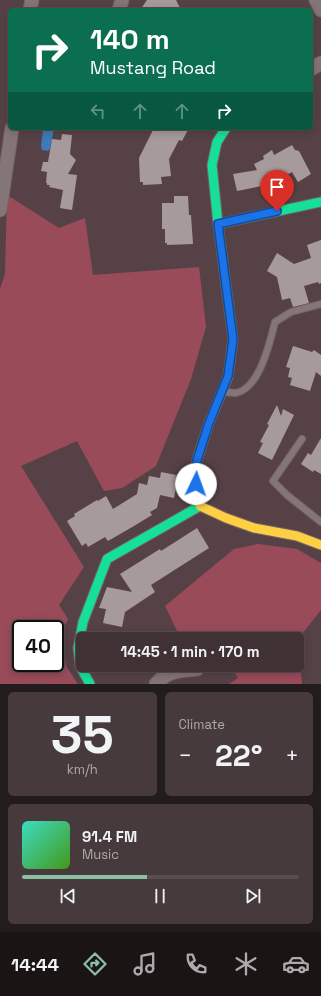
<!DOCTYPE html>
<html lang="en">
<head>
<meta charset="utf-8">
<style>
	:root { --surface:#403234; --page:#473a3c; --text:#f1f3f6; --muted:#aeaaac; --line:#594d4f; --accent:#8abfa5 }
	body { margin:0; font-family:"Space Grotesk",sans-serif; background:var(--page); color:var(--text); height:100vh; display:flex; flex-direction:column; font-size:15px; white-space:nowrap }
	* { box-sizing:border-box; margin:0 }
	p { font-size:13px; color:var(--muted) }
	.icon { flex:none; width:22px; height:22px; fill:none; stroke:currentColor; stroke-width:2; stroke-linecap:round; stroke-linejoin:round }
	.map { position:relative; height:684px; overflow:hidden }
	.details { display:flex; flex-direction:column; gap:8px; padding:8px; background:#231c1d; flex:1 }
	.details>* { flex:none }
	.top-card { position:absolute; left:8px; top:8px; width:305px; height:122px; border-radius:6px; box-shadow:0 2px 10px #0003,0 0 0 1px var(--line); background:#0b6e4f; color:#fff; overflow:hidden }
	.speed { position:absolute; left:12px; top:620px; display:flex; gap:8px; font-size:20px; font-weight:700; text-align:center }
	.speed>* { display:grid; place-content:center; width:52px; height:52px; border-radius:50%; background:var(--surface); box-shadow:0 2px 10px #0003,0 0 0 1px var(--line); line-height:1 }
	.speed .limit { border:2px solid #111; border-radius:6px; background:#fff; color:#111 }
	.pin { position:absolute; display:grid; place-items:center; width:34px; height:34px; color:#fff; margin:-41px -17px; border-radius:50% 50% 50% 0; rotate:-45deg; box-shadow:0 0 4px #0007 }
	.pin .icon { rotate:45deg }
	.me { position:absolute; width:44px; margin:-22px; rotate:3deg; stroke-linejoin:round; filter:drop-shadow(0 0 3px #0008) }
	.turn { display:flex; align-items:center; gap:14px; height:84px; padding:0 16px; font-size:18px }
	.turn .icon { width:52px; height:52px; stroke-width:2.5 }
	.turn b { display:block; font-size:28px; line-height:34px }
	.lanes { display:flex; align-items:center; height:38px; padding:0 16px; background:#0003; justify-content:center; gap:20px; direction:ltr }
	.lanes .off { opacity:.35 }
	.big { font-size:30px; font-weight:800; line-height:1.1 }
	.details .card { flex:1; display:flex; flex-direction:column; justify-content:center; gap:6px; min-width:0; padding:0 14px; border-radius:6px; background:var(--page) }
	.details .dial { align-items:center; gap:0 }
	.dial b { font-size:52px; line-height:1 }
	.song { display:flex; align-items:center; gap:12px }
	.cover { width:48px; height:48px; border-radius:6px; background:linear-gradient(135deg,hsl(170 70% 55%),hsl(100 70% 35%)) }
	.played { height:4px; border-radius:2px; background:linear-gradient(90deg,var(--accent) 45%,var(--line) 45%) }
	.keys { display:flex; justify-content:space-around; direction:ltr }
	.heat { display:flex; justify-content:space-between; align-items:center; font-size:22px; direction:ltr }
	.details .tiles { flex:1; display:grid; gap:8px; grid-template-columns:1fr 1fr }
	.card:last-child { grid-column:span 2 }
	.trip { position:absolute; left:76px; top:632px; width:228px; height:40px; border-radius:6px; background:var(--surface); box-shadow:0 2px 10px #0003,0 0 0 1px var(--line); font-weight:800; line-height:40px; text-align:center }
	.menu { display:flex; height:64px; justify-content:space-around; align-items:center; background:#1a1415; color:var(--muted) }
	.menu .icon { width:28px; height:28px }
	.menu .current { color:var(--accent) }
	.menu b { font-size:18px; color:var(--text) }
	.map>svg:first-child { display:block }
	.green { fill:#9a4b5a; fill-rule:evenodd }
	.water { fill:#3d7ab7 }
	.building { fill:#a79a9c }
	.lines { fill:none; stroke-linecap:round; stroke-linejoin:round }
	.lane-casing { stroke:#746365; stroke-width:8 }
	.street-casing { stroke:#746365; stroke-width:15 }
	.fast-casing { stroke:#746365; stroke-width:11 }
	.slow-casing { stroke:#746365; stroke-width:11 }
	.lane { stroke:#847577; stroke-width:6 }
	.street { stroke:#847577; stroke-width:13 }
	.fast { stroke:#16e098; stroke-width:9 }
	.slow { stroke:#ffcf43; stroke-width:9 }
	.route-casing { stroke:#114b97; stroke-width:10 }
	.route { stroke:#1a73e8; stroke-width:7 }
</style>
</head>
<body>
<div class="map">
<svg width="321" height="684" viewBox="0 0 321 684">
	<rect width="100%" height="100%" fill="#564246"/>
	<g class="green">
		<path d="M7,195L59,228L85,218L93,275L199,267L206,327L191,379L156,466L122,488L104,491L77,441L21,466L84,567L59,605L68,619L62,631L66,666L78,684H0V289L5,274ZM21,629H55V663H21Z"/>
		<path d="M258,544L297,549L321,563V610L298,639L302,684H229L238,678L230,665H297V639H181L165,606L234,549Z"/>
	</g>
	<path class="water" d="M46,128H54C53,136 51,141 50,149L48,151L42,150L41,146L43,130Z"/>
	<g class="building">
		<path d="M147,0H176L181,10H140Z"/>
		<path d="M154,128H189L182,141L179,140L169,159L171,176L161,177L162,184L143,185V182H140L139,158Z"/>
		<path d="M62,134L72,135L70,154L76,160L68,174L77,175L72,210L60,208L63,190L49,187L50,185H47V183H46L47,172L41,171L43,162H48L52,139L61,140Z"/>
		<path d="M292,145L295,150L299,151L311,174L298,182L292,172L282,178L280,175L262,186L237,191L233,174L257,170L254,164L264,159L263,156L272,150L274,155Z"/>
		<path d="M174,196H188L189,215H191L193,244L167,245V243H165V229H162V203H174Z"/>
		<path d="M321,240V283L319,284L318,282L304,286L309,303L293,307L290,298L282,300L277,277L267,271L277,253L294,264L311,258L307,245Z"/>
		<path d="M293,346L312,352L314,350L321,355V376L316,372L310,391L290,385L292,378L288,377L290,368L286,367Z"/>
		<path d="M277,405L281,416L283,409L294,415L272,460L258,453L263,443L260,442L269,425L267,424Z"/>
		<path d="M321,438V474L314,470L313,472L301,464L308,453L311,455Z"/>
		<path d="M161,472L176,475L175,482H177L174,498L160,495L157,508L150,512L152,515L134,526L108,541L105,537L88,547L86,543L82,546L67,521L75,516L74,514L97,500L98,501L106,496L113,509L137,494L139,483L147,485L149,476L160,478Z"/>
		<path d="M197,528L209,548L151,585L155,592L125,612L122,627L103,623L106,609L99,608L107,587L132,592L120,574L160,549L161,551Z"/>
	</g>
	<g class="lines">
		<g class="lane-casing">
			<g id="lane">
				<path d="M224,392C227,392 233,393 236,393C260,388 270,342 275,322L291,312L321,304"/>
				<path d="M302,439L273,481L287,495L321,522"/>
			</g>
		</g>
		<g class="street-casing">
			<g id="street">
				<path d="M316,0L321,10"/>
				<path d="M30,10L32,0"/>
				<path d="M119,10L122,0"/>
				<path d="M311,69L321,63"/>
				<path d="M0,210L12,128"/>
				<path d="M156,684C168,670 179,671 197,669"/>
			</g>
		</g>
		<g class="fast-casing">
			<g id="fast">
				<path d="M218,224L321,202"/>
				<path d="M200,506L195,484L197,460L209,423L228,377L233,339L218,224L212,165L217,142L226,128"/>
				<path d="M90,684L80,666L78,648L83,622L107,559L200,506"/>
			</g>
		</g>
		<g class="slow-casing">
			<path id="slow" d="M200,506L226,518L254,528L297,536L321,545"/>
		</g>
		<use href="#lane" class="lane"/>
		<use href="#street" class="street"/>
		<use href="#fast" class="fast"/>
		<use href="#slow" class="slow"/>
	</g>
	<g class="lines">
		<g class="route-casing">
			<path id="route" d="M196,484L197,460L209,423L228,376L233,339L218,224L277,211"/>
		</g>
		<use href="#route" class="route"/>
	</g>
</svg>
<div class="speed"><div class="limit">40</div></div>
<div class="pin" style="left:277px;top:211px;background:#d93025"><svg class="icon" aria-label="arrive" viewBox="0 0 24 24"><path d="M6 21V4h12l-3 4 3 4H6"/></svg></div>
<svg class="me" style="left:196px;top:484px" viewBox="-20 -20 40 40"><circle r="19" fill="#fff"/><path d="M0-13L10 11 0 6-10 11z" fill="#1a73e8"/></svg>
<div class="trip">14:45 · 1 min · 170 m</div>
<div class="top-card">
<div class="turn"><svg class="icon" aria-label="right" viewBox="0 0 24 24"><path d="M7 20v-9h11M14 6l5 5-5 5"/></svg><div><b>140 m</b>Mustang Road</div></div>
<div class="lanes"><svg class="icon off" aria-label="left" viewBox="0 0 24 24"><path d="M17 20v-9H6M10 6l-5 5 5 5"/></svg><svg class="icon off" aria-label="ahead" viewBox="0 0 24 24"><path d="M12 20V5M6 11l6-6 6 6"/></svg><svg class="icon off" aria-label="ahead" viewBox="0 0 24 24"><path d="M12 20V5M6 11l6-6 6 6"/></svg><svg class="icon" aria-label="right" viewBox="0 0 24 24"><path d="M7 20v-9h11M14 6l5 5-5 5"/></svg></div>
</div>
</div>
<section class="details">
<div class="tiles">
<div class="card dial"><b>35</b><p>km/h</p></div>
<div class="card"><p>Climate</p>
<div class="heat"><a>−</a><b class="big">22°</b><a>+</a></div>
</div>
<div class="card">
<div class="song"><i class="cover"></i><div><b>91.4 FM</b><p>Music</p></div></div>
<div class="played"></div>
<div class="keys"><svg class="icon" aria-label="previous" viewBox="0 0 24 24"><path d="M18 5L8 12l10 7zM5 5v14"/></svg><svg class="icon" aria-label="pause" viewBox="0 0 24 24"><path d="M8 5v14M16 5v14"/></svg><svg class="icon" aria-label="next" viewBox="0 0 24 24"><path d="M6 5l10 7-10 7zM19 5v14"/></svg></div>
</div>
</div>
</section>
<nav class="menu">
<b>14:44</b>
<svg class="icon current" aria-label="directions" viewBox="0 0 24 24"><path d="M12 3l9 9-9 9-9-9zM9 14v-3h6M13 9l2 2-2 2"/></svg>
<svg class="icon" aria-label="music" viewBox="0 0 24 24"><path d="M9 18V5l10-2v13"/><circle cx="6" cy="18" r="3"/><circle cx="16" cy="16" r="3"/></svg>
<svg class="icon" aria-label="phone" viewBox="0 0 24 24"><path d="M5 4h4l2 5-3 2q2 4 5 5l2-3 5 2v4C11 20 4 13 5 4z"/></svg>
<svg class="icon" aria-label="climate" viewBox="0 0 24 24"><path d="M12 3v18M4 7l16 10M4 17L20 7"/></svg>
<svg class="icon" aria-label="car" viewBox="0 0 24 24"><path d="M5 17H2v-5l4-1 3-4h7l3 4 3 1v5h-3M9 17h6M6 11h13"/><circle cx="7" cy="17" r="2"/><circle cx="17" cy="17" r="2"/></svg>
</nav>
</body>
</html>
